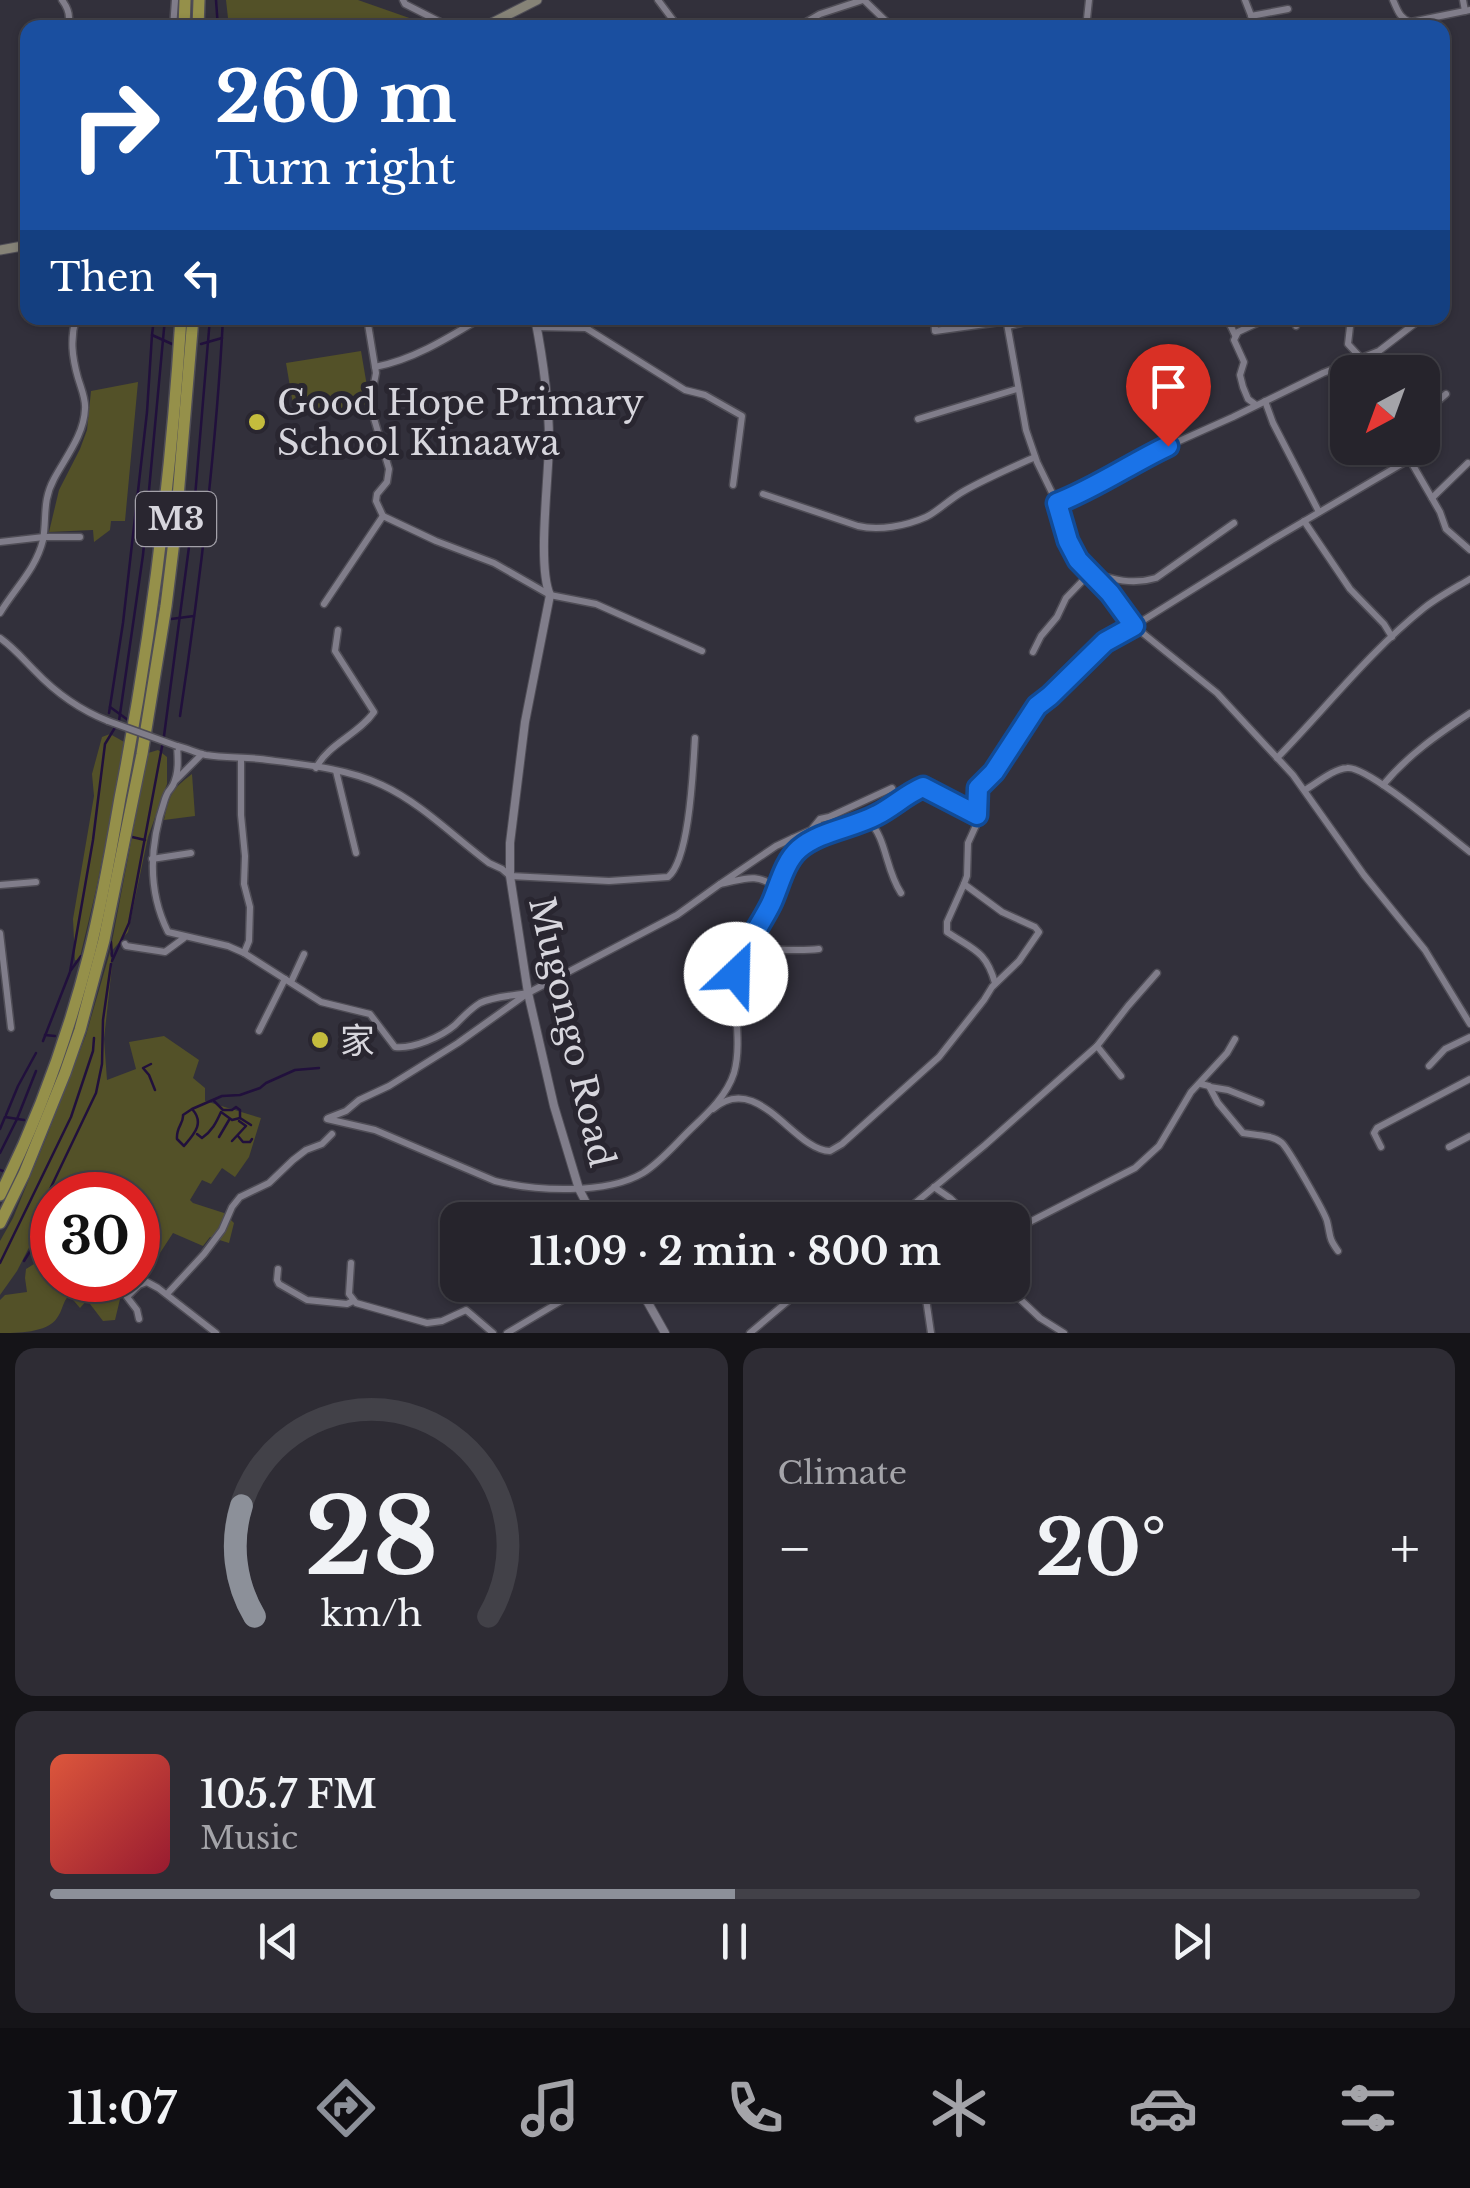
<!DOCTYPE html>
<html lang="en">
<head>
<meta charset="utf-8">
<style>
	:root { --surface:#26242c; --page:#2e2c34; --text:#f1f3f6; --muted:#a4a4a9; --line:#424148; --accent:#8c9099 }
	body { margin:0; font-family:"Libre Baskerville","Noto Sans SC",serif; background:var(--page); color:var(--text); height:100vh; display:flex; flex-direction:column; font-size:38px; white-space:nowrap }
	* { box-sizing:border-box; margin:0 }
	p { font-size:32px; color:var(--muted) }
	.icon { flex:none; width:55px; height:55px; fill:none; stroke:currentColor; stroke-width:2; stroke-linecap:round; stroke-linejoin:round }
	.map { position:relative; height:1333px; overflow:hidden }
	.panel { display:flex; flex-direction:column; gap:15px; padding:15px; background:#151418; flex:1 }
	.panel>* { flex:none }
	.top-card { position:absolute; left:20px; top:20px; width:1430px; height:305px; border-radius:20px; box-shadow:0 2px 8px #0004,0 0 0 2px var(--line); background:#1a4fa0; color:#fff; overflow:hidden }
	.needle { width:65px; rotate:221deg }
	.buttons { position:absolute; left:1330px; top:355px; display:grid; gap:20px }
	.buttons a { display:grid; place-items:center; width:110px; height:110px; border-radius:20px; background:var(--surface); box-shadow:0 2px 8px #0004,0 0 0 2px var(--line); font-size:50px }
	.speed { position:absolute; left:30px; top:1172px; display:flex; gap:20px; font-size:50px; font-weight:700; text-align:center }
	.speed>* { display:grid; place-content:center; width:130px; height:130px; border-radius:50%; background:var(--surface); box-shadow:0 2px 8px #0004,0 0 0 2px var(--line); line-height:1 }
	.speed .limit { border:15px solid #d22; background:#fff; color:#111 }
	.pin { position:absolute; display:grid; place-items:center; width:85px; height:85px; color:#fff; margin:-102px -42px; border-radius:50% 50% 50% 0; rotate:-45deg; box-shadow:0 0 10px #0007 }
	.pin .icon { rotate:45deg }
	.me { position:absolute; width:110px; margin:-55px; rotate:24deg; stroke-linejoin:round; filter:drop-shadow(0 0 8px #0008) }
	.turn { display:flex; align-items:center; gap:35px; height:210px; padding:0 30px; font-size:45px }
	.turn .icon { width:130px; height:130px; stroke-width:2.5 }
	.turn b { display:block; font-size:70px; line-height:85px }
	.then { display:flex; align-items:center; height:95px; padding:0 30px; background:#0003; gap:20px; font-size:38px }
	.big { font-size:75px; font-weight:700; line-height:1.1 }
	.panel .widget { flex:1; display:flex; flex-direction:column; justify-content:center; gap:15px; min-width:0; padding:0 35px; border-radius:20px; background:var(--page) }
	.panel .dial { align-items:center; gap:0 }
	.dial svg { height:260px; overflow:visible; fill:none; stroke:var(--line); stroke-width:7; stroke-linecap:round; text-anchor:middle }
	.dial text { fill:var(--text); stroke:none }
	.song { display:flex; align-items:center; gap:30px }
	.cover { width:120px; height:120px; border-radius:15px; background:linear-gradient(135deg,hsl(10 70% 55%),hsl(350 70% 35%)) }
	.played { height:10px; border-radius:5px; background:linear-gradient(90deg,var(--accent) 50%,var(--line) 50%) }
	.keys { display:flex; justify-content:space-around; direction:ltr }
	.heat { display:flex; justify-content:space-between; align-items:center; font-size:55px; direction:ltr }
	.panel .tiles { flex:1; display:grid; gap:15px; grid-template-columns:1fr 1fr }
	.widget:last-child { grid-column:span 2 }
	.trip { position:absolute; left:440px; top:1202px; width:590px; height:100px; border-radius:20px; background:var(--surface); box-shadow:0 2px 8px #0004,0 0 0 2px var(--line); font-weight:700; line-height:100px; text-align:center }
	.tab-bar { display:flex; height:160px; justify-content:space-around; align-items:center; background:#0f0e12; color:var(--muted) }
	.tab-bar .icon { width:70px; height:70px }
	.tab-bar .current { color:var(--accent) }
	.tab-bar b { font-size:45px; color:var(--text) }
	.map>svg:first-child { display:block }
	.green { fill:#535128 }
	.lines { fill:none; stroke-linecap:round; stroke-linejoin:round }
	.stream { stroke:#21103c; stroke-width:2.5 }
	.minor-casing { stroke:#4f4d56; stroke-width:9 }
	.tertiary-casing { stroke:#4f4d56; stroke-width:10 }
	.secondary-casing { stroke:#4f4d56; stroke-width:11 }
	.motorway-casing { stroke:#4f4d56; stroke-width:14 }
	.minor { stroke:#807d8a; stroke-width:6 }
	.tertiary { stroke:#807d8a; stroke-width:8 }
	.secondary { stroke:#868377; stroke-width:9 }
	.motorway { stroke:#95904a; stroke-width:11 }
	.minor-bridge-casing { stroke:#4f4d56; stroke-width:9; stroke-linecap:butt }
	.minor-bridge { stroke:#807d8a; stroke-width:6 }
	.route-casing { stroke:#114b97; stroke-width:25 }
	.route { stroke:#1a73e8; stroke-width:18 }
	.poi-dot { fill:#c4bc3d; stroke:#292630; stroke-width:4 }
	.labels { text-anchor:middle; dominant-baseline:central; stroke-width:10; stroke-linejoin:round; paint-order:stroke }
	.shield { fill:#292630; stroke:#a3a1a9; stroke-width:2.5 }
	.shield-label { font-size:32px; font-weight:bold; fill:#d7d6dd }
	.poi-label { font-size:35px; fill:#d7d6dd; stroke:#292630; text-anchor:start }
	.street-label { font-size:35px; fill:#d7d6dd; stroke:#292630 }
</style>
</head>
<body>
<div class="map">
<svg width="1470" height="1333" viewBox="0 0 1470 1333">
	<rect width="100%" height="100%" fill="#32303b"/>
	<g class="green">
		<path d="M226,0H358L435,27H229Z"/>
		<path d="M361,351L370,404L295,416L286,363Z"/>
		<path d="M138,382L125,521H111L110,530L94,542L93,530L49,532L59,490L80,449L87,430L91,391Z"/>
		<path d="M110,734L126,743L96,890L79,961L75,960L73,919L94,796L92,774L102,737Z"/>
		<path d="M158,750L167,757V784L148,837L128,932L110,953L112,966L104,1039L107,1080L136,1069L129,1042L164,1036L199,1060L193,1078L205,1088V1101L261,1118L249,1157L235,1177L222,1168L211,1184L202,1180L190,1200L193,1203L224,1213L234,1223L229,1243L210,1237L203,1246L173,1233L145,1276L138,1271V1195H52V1217L46,1214L17,1271L0,1295V1241L13,1218L47,1136L86,1035L110,952L148,753Z"/>
		<path d="M192,774L195,816L164,820C169,795 172,789 192,774Z"/>
		<path d="M34,1264L52,1270V1280H62L68,1289L69,1280H104L121,1295L115,1320L103,1321L87,1300L80,1308L69,1295C62,1303 63,1310 57,1318C47,1333 17,1333 0,1333V1300L5,1295L27,1292L25,1278L26,1269Z"/>
	</g>
	<g class="lines">
		<g class="stream">
			<path d="M216,0L218,28"/>
			<path d="M152,335L154,318"/>
			<path d="M201,344L222,338"/>
			<path d="M136,527L155,540"/>
			<path d="M171,619L194,616"/>
			<path d="M110,707L128,720"/>
			<path d="M109,713L123,623L147,412L152,335L172,344"/>
			<path d="M180,716C200,584 216,451 223,318"/>
			<path d="M132,837L145,840"/>
			<path d="M111,942L112,956"/>
			<path d="M112,961L129,923L164,736L194,509L210,318"/>
			<path d="M71,970L81,956"/>
			<path d="M45,1035L55,1036"/>
			<path d="M43,1041L70,972L93,840L105,744L119,721L143,555L165,318"/>
			<path d="M151,1064L143,1068L149,1075L155,1090"/>
			<path d="M214,1101L223,1110H232L236,1107L240,1110V1118L251,1125"/>
			<path d="M192,1109C205,1123 194,1134 184,1146L177,1139C176,1127 184,1123 183,1115L192,1109L222,1096L240,1095L260,1088L266,1083L295,1070L319,1068"/>
			<path d="M6,1115L18,1086L36,1053"/>
			<path d="M0,1129L5,1117L24,1120"/>
			<path d="M197,1134L202,1138C212,1131 216,1123 221,1112L232,1120L240,1118"/>
			<path d="M238,1136L243,1142H250L252,1139"/>
			<path d="M219,1137L229,1120"/>
			<path d="M232,1141L246,1126L239,1121"/>
			<path d="M0,1153L17,1119L36,1071"/>
			<path d="M0,1170L3,1171"/>
			<path d="M52,1212L42,1206L96,1093L102,1064L103,1020L111,964"/>
			<path d="M24,1261L52,1216"/>
			<path d="M0,1263L71,1117L93,1051L94,1038"/>
		</g>
		<g class="minor-casing">
			<g id="minor">
				<path d="M62,0C68,8 72,18 66,28"/>
				<path d="M403,0L405,4L452,28"/>
				<path d="M658,0L679,28"/>
				<path d="M864,0L893,28"/>
				<path d="M1245,0L1254,23L1251,28"/>
				<path d="M1393,0C1398,11 1400,19 1411,22L1470,10"/>
				<path d="M1463,0L1465,11"/>
				<path d="M1251,16L1288,9"/>
				<path d="M173,28L175,0"/>
				<path d="M796,28L820,14L863,0"/>
				<path d="M1086,28L1089,0"/>
				<path d="M1442,300H1443"/>
				<path d="M367,318L376,373L370,405L389,469L387,482L377,494L376,501L383,516"/>
				<path d="M934,318L935,331L1007,321"/>
				<path d="M1006,318L1026,430L1037,462L1057,503L1069,541L1078,560L1110,593L1129,622L1217,693L1293,775L1364,875L1425,950L1470,1024"/>
				<path d="M1227,318L1235,335"/>
				<path d="M1293,318L1296,326"/>
				<path d="M1351,318L1348,344L1361,358"/>
				<path d="M1008,326L1044,318"/>
				<path d="M537,327L586,328L685,390L705,395L742,416L733,485"/>
				<path d="M586,328L595,318"/>
				<path d="M375,367C413,360 448,338 481,318"/>
				<path d="M1265,401L1273,423L1319,512"/>
				<path d="M1256,405L1248,399L1243,387L1240,375L1244,362L1234,340L1238,332L1268,318"/>
				<path d="M1422,415L1446,394"/>
				<path d="M918,419L1017,389"/>
				<path d="M1403,448L1440,512L1446,529L1470,550"/>
				<path d="M763,494L858,526C879,531 906,526 926,517C937,512 951,498 964,491C987,478 1011,468 1035,457"/>
				<path d="M1432,498L1468,463"/>
				<path d="M1057,503L1086,491L1116,472L1168,446L1233,417L1323,373L1379,351L1422,318"/>
				<path d="M1304,521L1350,589L1384,624L1392,637"/>
				<path d="M0,542L44,537H80"/>
				<path d="M324,604L383,516L436,541L494,563L550,595L596,604L702,651"/>
				<path d="M0,613C15,588 36,569 43,540C47,518 42,501 54,479C65,458 84,435 85,409C86,399 81,388 78,378C72,357 70,339 76,318"/>
				<path d="M0,638C14,648 23,659 35,671C56,693 80,710 108,721"/>
				<path d="M1033,652L1041,636L1057,617L1066,598L1091,572C1113,580 1133,585 1156,578L1234,523"/>
				<path d="M1277,758C1326,708 1369,652 1424,608C1438,597 1455,588 1470,579"/>
				<path d="M241,759V815L245,856L244,884L250,907L249,941L244,953"/>
				<path d="M316,768C328,744 359,734 374,712L335,651L338,630"/>
				<path d="M336,771L356,853"/>
				<path d="M176,780L202,754"/>
				<path d="M1383,785C1408,755 1437,735 1470,713"/>
				<path d="M1305,790C1317,783 1333,769 1347,768C1367,765 1450,837 1470,852"/>
				<path d="M868,820C887,838 885,869 901,893"/>
				<path d="M793,838L811,830L820,819L829,817L892,788L897,802"/>
				<path d="M152,859L191,853"/>
				<path d="M964,884L947,922V932C974,950 986,951 995,983"/>
				<path d="M0,885L36,882"/>
				<path d="M778,888C754,872 746,879 720,884L776,846L793,838L800,848"/>
				<path d="M0,933L11,1028"/>
				<path d="M125,944L126,946L165,952L184,938"/>
				<path d="M745,949C770,948 794,952 819,949"/>
				<path d="M291,982L304,954"/>
				<path d="M528,993C513,996 494,996 480,1003C470,1009 463,1017 455,1025C441,1037 413,1049 395,1047L370,1014L321,1002L244,953L228,946L168,932C147,890 150,843 165,799C169,788 167,795 173,785C179,773 178,759 177,746C187,748 196,753 206,755C224,758 243,757 260,759C299,764 347,768 382,785C421,803 454,837 489,863L502,869L510,876L609,881L668,877C690,859 693,768 695,738"/>
				<path d="M259,1031L285,979"/>
				<path d="M1097,1046L1121,1076"/>
				<path d="M1429,1066L1445,1049L1470,1037"/>
				<path d="M1201,1084L1209,1086L1218,1103L1243,1133C1255,1135 1273,1135 1282,1143C1289,1150 1324,1211 1327,1221C1331,1237 1328,1237 1338,1251"/>
				<path d="M1210,1087L1228,1090L1261,1103"/>
				<path d="M713,1109C758,1070 794,1151 830,1151L842,1144L939,1057L984,1000L992,987L1019,961L1039,932L1035,927L1002,912L964,884L967,876L968,843L978,821L979,788L994,772L1037,705L1050,696L1105,642L1134,626L1272,540L1410,459"/>
				<path d="M328,1118L346,1111L359,1100L389,1086L458,1043L528,993L677,915L720,884"/>
				<path d="M327,1119L375,1130L495,1181C535,1191 606,1195 643,1173C662,1161 677,1142 693,1127C709,1112 727,1095 734,1073C742,1045 734,1011 735,982C737,953 757,931 770,907C778,890 783,867 796,852C814,831 854,828 878,815C894,806 906,793 923,787L977,815"/>
				<path d="M1381,1147L1374,1133L1377,1128L1470,1079"/>
				<path d="M1449,1147L1470,1136"/>
				<path d="M934,1187L950,1198L973,1220"/>
				<path d="M915,1204L922,1207L936,1220"/>
				<path d="M740,1220L744,1216"/>
				<path d="M889,1220L914,1204L985,1145L1097,1046L1128,1006L1157,973"/>
				<path d="M1012,1231L1135,1168L1159,1146L1191,1092L1227,1053L1235,1039"/>
				<path d="M351,1263L349,1294L356,1303L427,1323L442,1321L466,1310L493,1333"/>
				<path d="M278,1269L277,1280L279,1284L307,1300L347,1304L353,1301"/>
				<path d="M782,1285L794,1296"/>
				<path d="M924,1285L931,1333"/>
				<path d="M1005,1285L1040,1318L1064,1333"/>
				<path d="M167,1294L204,1254L222,1230L232,1207L240,1197L269,1183L293,1160L306,1150L322,1144L332,1134"/>
				<path d="M139,1319L137,1310L127,1297L139,1285L147,1282L158,1288L216,1333"/>
				<path d="M507,1333L588,1285"/>
				<path d="M750,1333L807,1285"/>
			</g>
		</g>
		<g class="tertiary-casing">
			<g id="tertiary">
				<path d="M535,318C542,354 549,403 549,441C549,477 537,566 550,595L525,722L510,843V876L528,993L554,1106L579,1189L595,1220"/>
				<path d="M638,1285L665,1333"/>
			</g>
		</g>
		<g class="secondary-casing">
			<g id="secondary">
				<path d="M482,28L537,0"/>
				<path d="M0,250L28,245"/>
			</g>
		</g>
		<g class="motorway-casing">
			<g id="motorway">
				<path d="M184,28L185,0"/>
				<path d="M198,28L199,0"/>
				<path d="M0,1195C38,1119 68,1036 89,954C102,903 111,850 120,798C151,639 171,479 181,318"/>
				<path d="M0,1223L24,1174L65,1073L80,1030L104,940L142,754L166,606L175,533L193,318"/>
			</g>
		</g>
		<use href="#minor" class="minor"/>
		<use href="#tertiary" class="tertiary"/>
		<use href="#secondary" class="secondary"/>
		<use href="#motorway" class="motorway"/>
		<g class="minor-bridge-casing">
			<path id="minor-bridge" d="M108,721L177,746"/>
		</g>
		<use href="#minor-bridge" class="minor-bridge"/>
	</g>
	<g class="lines">
		<g class="route-casing">
			<path id="route" d="M736,974C743,947 759,928 771,904C779,887 784,862 799,849C820,831 853,828 877,815C893,807 906,794 923,787L977,815L978,788L994,772L1037,706L1050,696L1105,642L1134,626L1110,593L1078,560L1068,541L1057,503C1096,488 1130,464 1168,446"/>
		</g>
		<use href="#route" class="route"/>
	</g>
	<g class="poi-dot">
		<circle cx="257" cy="422" r="10"/>
		<circle cx="320" cy="1040" r="10"/>
	</g>
	<g class="labels">
		<rect class="shield" x="136" y="492" width="80" height="54" rx="8"/>
		<g class="shield-label">
			<text x="176" y="519">M3</text>
		</g>
		<g class="poi-label">
			<text x="277" y="402">Good Hope Primary<tspan x="277" dy="40">School Kinaawa</tspan></text>
			<text x="340" y="1040">家</text>
		</g>
		<g class="street-label">
			<text transform="translate(572 1032) rotate(77)">Mugongo Road</text>
		</g>
	</g>
</svg>
<div class="buttons">
<a><svg class="needle" viewBox="-14 -14 28 28"><path d="M0-13l5 13h-10z" fill="#e53935"/><path d="M0 13l5-13h-10z" fill="#a4a4a9"/></svg></a>
</div>
<div class="speed"><div class="limit">30</div></div>
<div class="pin" style="left:1168px;top:446px;background:#d93025"><svg class="icon" aria-label="arrive" viewBox="0 0 24 24"><path d="M6 21V4h12l-3 4 3 4H6"/></svg></div>
<svg class="me" style="left:736px;top:974px" viewBox="-20 -20 40 40"><circle r="19" fill="#fff"/><path d="M0-13L10 11 0 6-10 11z" fill="#1a73e8"/></svg>
<div class="trip">11:09 · 2 min · 800 m</div>
<div class="top-card">
<div class="turn"><svg class="icon" aria-label="right" viewBox="0 0 24 24"><path d="M7 20v-9h11M14 6l5 5-5 5"/></svg><div><b>260 m</b>Turn right</div></div>
<div class="then">Then<svg class="icon" aria-label="left" viewBox="0 0 24 24"><path d="M17 20v-9H6M10 6l-5 5 5 5"/></svg></div>
</div>
</div>
<section class="panel">
<div class="tiles">
<div class="widget dial"><svg viewBox="0 0 100 80">
<path d="M14 69A42 42 0 1 1 86 69"/>
<path d="M14 69A42 42 0 0 1 10 35" stroke="#8c9099"/>
<text x="50" y="56" font-size="32" font-weight="700">28</text>
<text x="50" y="72" font-size="11">km/h</text>
</svg></div>
<div class="widget"><p>Climate</p>
<div class="heat"><a>−</a><b class="big">20°</b><a>+</a></div>
</div>
<div class="widget">
<div class="song"><i class="cover"></i><div><b>105.7 FM</b><p>Music</p></div></div>
<div class="played"></div>
<div class="keys"><svg class="icon" aria-label="previous" viewBox="0 0 24 24"><path d="M18 5L8 12l10 7zM5 5v14"/></svg><svg class="icon" aria-label="pause" viewBox="0 0 24 24"><path d="M8 5v14M16 5v14"/></svg><svg class="icon" aria-label="next" viewBox="0 0 24 24"><path d="M6 5l10 7-10 7zM19 5v14"/></svg></div>
</div>
</div>
</section>
<nav class="tab-bar">
<b>11:07</b>
<svg class="icon current" aria-label="directions" viewBox="0 0 24 24"><path d="M12 3l9 9-9 9-9-9zM9 14v-3h6M13 9l2 2-2 2"/></svg>
<svg class="icon" aria-label="music" viewBox="0 0 24 24"><path d="M9 18V5l10-2v13"/><circle cx="6" cy="18" r="3"/><circle cx="16" cy="16" r="3"/></svg>
<svg class="icon" aria-label="phone" viewBox="0 0 24 24"><path d="M5 4h4l2 5-3 2q2 4 5 5l2-3 5 2v4C11 20 4 13 5 4z"/></svg>
<svg class="icon" aria-label="climate" viewBox="0 0 24 24"><path d="M12 3v18M4 7l16 10M4 17L20 7"/></svg>
<svg class="icon" aria-label="car" viewBox="0 0 24 24"><path d="M5 17H2v-5l4-1 3-4h7l3 4 3 1v5h-3M9 17h6M6 11h13"/><circle cx="7" cy="17" r="2"/><circle cx="17" cy="17" r="2"/></svg>
<svg class="icon" aria-label="filters" viewBox="0 0 24 24"><path d="M4 7h16M4 17h16"/><circle cx="9" cy="7" r="2"/><circle cx="15" cy="17" r="2"/></svg>
</nav>
</body>
</html>
